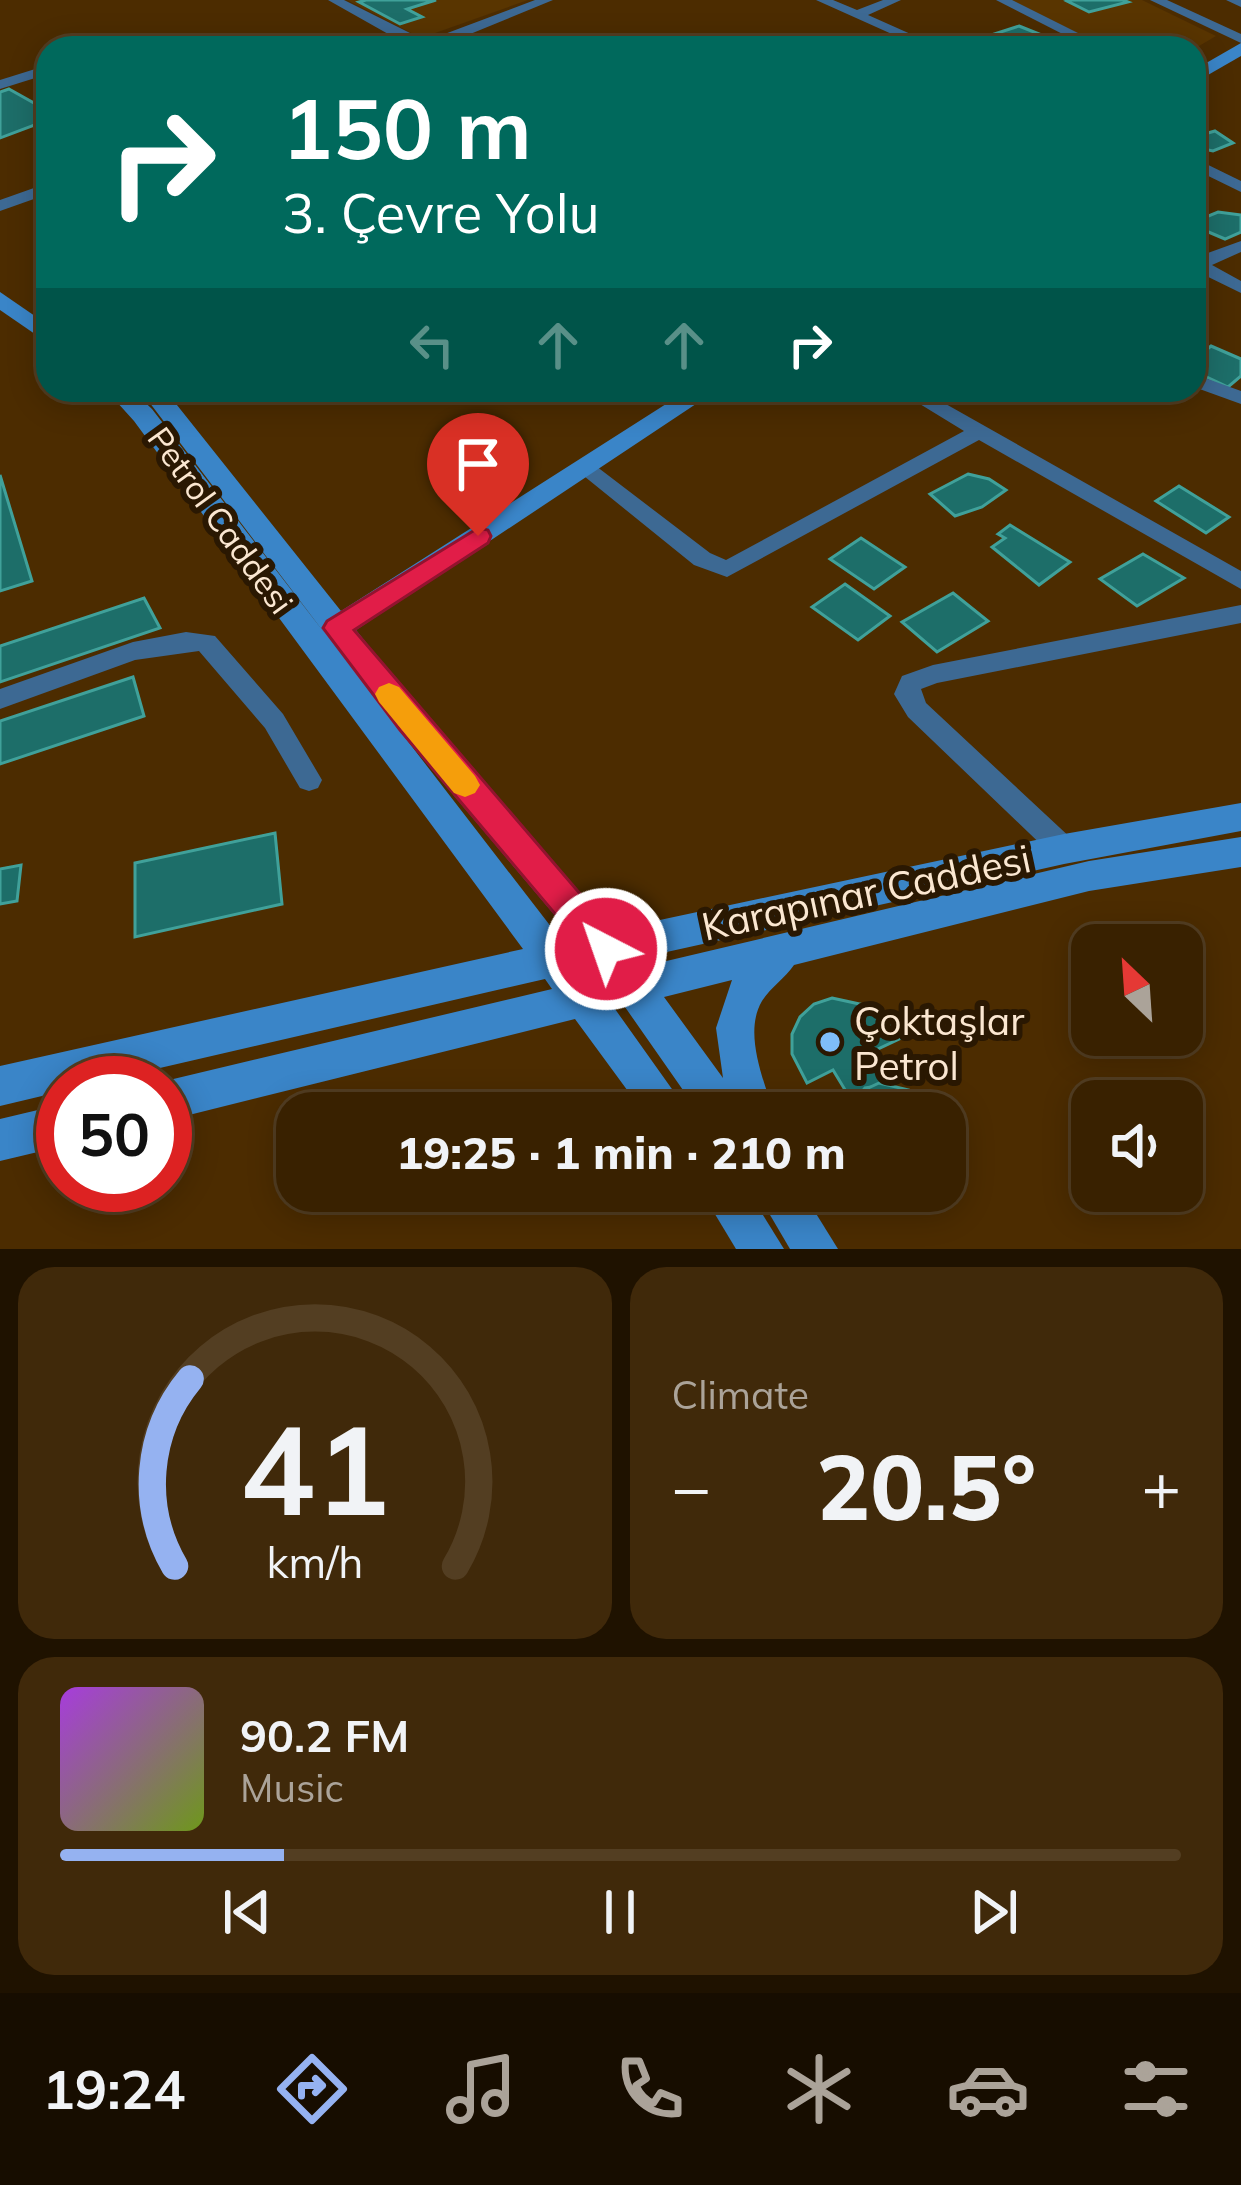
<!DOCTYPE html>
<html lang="en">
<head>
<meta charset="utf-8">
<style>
	:root { --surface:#392100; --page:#40290a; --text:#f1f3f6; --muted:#aba399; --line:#533e22; --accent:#95b2f1 }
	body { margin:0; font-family:Mulish,sans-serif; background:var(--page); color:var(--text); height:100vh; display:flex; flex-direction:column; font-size:45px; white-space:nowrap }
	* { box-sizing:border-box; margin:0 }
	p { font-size:39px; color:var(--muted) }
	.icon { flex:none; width:66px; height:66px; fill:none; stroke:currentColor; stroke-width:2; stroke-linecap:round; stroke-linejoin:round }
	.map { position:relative; height:1249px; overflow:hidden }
	.drawer { display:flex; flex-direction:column; gap:18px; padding:18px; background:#1f1200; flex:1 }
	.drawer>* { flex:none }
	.guide { position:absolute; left:36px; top:36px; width:1170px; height:366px; border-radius:36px; box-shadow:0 6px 30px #0003,0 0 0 3px var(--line); background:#00695c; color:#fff; overflow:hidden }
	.needle { width:78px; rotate:335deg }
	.tools { position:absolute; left:1071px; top:924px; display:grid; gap:24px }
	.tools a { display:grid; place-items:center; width:132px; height:132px; border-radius:24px; background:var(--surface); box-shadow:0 6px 30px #0003,0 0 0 3px var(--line); font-size:60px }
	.speed { position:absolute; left:36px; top:1056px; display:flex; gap:24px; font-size:60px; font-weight:700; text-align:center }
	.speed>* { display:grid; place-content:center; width:156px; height:156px; border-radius:50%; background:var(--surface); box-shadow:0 6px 30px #0003,0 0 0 3px var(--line); line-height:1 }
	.speed .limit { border:18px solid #d22; background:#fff; color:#111 }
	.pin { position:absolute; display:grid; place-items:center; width:102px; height:102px; color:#fff; margin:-123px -51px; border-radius:50% 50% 50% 0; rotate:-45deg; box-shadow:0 0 12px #0007 }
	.pin .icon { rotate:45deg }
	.me { position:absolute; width:132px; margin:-66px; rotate:319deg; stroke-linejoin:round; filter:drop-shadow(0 0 9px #0008) }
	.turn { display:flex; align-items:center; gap:42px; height:252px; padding:0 48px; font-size:54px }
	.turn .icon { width:156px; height:156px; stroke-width:2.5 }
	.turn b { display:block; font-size:84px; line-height:102px }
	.lanes { display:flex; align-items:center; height:114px; padding:0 48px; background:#0003; justify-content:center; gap:60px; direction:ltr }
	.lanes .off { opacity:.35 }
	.big { font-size:90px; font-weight:800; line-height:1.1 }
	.drawer .widget { flex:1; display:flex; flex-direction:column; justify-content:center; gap:18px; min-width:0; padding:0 42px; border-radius:36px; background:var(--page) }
	.drawer .dial { align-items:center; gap:0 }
	.dial svg { height:312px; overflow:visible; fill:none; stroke:var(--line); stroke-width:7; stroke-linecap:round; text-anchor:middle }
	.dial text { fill:var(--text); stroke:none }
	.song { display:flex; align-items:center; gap:36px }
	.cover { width:144px; height:144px; border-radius:18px; background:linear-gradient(135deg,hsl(280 70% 55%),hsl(80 70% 35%)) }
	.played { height:12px; border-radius:6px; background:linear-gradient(90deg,var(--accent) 20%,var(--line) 20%) }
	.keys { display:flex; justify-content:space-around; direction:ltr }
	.heat { display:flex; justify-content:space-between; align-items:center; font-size:66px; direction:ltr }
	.drawer .tiles { flex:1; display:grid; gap:18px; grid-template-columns:1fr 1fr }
	.widget:last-child { grid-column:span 2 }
	.trip { position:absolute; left:276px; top:1092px; width:690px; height:120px; border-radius:36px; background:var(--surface); box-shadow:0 6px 30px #0003,0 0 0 3px var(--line); font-weight:800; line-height:120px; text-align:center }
	.tabs { display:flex; height:192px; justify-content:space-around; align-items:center; background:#170d00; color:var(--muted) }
	.tabs .icon { width:84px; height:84px }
	.tabs .selected { color:var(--accent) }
	.tabs b { font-size:54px; color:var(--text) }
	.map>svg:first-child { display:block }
	.built { fill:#593500 }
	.building { fill:#1d6e69; stroke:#40a19a; stroke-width:3 }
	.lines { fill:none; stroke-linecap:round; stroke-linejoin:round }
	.minor { fill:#3d6993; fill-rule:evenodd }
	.secondary { fill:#3a85c8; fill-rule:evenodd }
	.route { fill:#e11d48; stroke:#92132f; stroke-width:3 }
	.slow { fill:#f59e0b }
	.poi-dot { fill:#7fbdfa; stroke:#2a1802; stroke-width:4.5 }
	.labels { text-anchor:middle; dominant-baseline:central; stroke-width:12; stroke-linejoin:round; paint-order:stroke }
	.street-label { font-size:33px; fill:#fbe7d1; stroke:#2a1802 }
	.near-street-label { font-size:39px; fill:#fbe7d1; stroke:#2a1802 }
	.near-poi-label { font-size:39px; fill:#fbe7d1; stroke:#2a1802; text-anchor:start }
</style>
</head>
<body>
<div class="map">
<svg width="1241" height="1249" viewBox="0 0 1241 1249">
	<rect width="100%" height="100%" fill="#4c2c00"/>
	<g class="built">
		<path d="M347,0H528L421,38Z"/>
		<path d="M1008,0H1142L1216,36L1194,49L1109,48Z"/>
	</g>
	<g class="building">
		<path d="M366,0H436L407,9L422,17L400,24L359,2Z"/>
		<path d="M1070,0H1123L1128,2L1089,12L1067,1Z"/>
		<path d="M1019,26L1039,34L1007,45L988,36Z"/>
		<path d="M9,89L48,111V120L0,138V92Z"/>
		<path d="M1215,131L1233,143L1213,151L1194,147V137Z"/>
		<path d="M1218,212L1241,215V232L1225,239L1199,228L1196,221Z"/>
		<path d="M1211,346L1241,359V376L1228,387L1194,371V360Z"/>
		<path d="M968,474L989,479L1006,490L982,507L955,516L930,494Z"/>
		<path d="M0,475L32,581L0,591Z"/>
		<path d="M1179,486L1229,517L1206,533L1156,501Z"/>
		<path d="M1010,525L1070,562L1039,585L992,547L1005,538L998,534Z"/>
		<path d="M861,538L905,567L874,589L830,559Z"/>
		<path d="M1143,554L1184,578L1137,606L1100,579Z"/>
		<path d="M845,584L890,616L858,640L812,607Z"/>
		<path d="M953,593L988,621L937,652L902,622Z"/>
		<path d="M144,598L160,628L0,682V646Z"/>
		<path d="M133,677L144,716L0,764V721Z"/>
		<path d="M275,833L282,904L135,937V863Z"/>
		<path d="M21,865L17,901L0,904V869Z"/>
		<path d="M832,998L873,1007L889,1021L899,1039L874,1051L893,1084L865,1088L853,1103L833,1070L807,1083L792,1054V1034L800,1017L814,1004Z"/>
		<path d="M879,1083L909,1090L928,1113H850L860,1092Z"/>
	</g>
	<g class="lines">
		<g class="minor">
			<path d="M328,0H344L426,41L535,0H553L436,48H413Z"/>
			<path d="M816,0H833L857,10L883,0H901L868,15L942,48H923Z"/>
			<path d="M996,0H1012L1108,48H1090Z"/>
			<path d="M1150,0H1167L1241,34V43Z"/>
			<path d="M1226,0H1241V7Z"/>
			<path d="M118,41L123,42V48H102Z"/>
			<path d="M48,65V74L0,89V80Z"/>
			<path d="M1194,158L1241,181V192L1194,169Z"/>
			<path d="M48,183V194L0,211V200Z"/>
			<path d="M1241,241V252L1212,265L1241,281V293L1194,270V258Z"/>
			<path d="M1194,374L1241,391V404L1194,387Z"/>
			<path d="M897,390H921L1241,571V589L979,440L727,577L694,565L574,468L578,463H592L710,553L726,560L964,431Z"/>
			<path d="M1241,605V623L937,683L921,689L926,703L1074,841L1078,849L1074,857L1064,861L1054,857L908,717L894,694L902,676L933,665Z"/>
			<path d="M186,632L215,636L283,714L322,780L318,788L309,791L300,788L265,728L199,651L135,660L0,709V689L133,642Z"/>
		</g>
		<g class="secondary">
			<path d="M1241,43V56L1194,83V70Z"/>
			<path d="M0,292L48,325V343L0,310Z"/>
			<path d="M106,390H132L152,409L326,635L140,390H165L341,611L688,390H717L356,630L422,713L613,930L1064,834L1241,803V831L1064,864L635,959L641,967L1089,861L1241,837V867L1089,891L794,965C785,978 771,987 762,1001C743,1033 764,1081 774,1113H699L625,1007L615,1009L689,1113H644L575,1019L165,1121V1083H160L165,1081L552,989L545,979L95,1083H63V1091L0,1106V1066L523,949L134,421ZM403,735L574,938L562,941ZM597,967L604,976L591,979L584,970ZM732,980L716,1028L723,1078L664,997Z"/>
			<path d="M63,1104V1146L0,1161V1119Z"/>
			<path d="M701,1191H748L784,1249H736Z"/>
			<path d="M756,1191H802L838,1249H790Z"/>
		</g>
	</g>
	<path class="route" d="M478,528L488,530L491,536L488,543L354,630L618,938L623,949L618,960L606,965L594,960L400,730L323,628L327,621Z"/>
	<path class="slow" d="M389,683L399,687L475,776L480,785L475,793L465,797L454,793L379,702L375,694L379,687Z"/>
	<circle class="poi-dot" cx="830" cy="1042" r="12"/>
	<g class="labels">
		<g class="street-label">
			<text transform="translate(221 520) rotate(54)">Petrol Caddesi</text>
		</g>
		<g class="near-street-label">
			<text transform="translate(866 892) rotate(-12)">Karapınar Caddesi</text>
		</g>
		<g class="near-poi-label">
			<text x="854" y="1020">Çoktaşlar<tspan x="854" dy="45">Petrol</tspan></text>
		</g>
	</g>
</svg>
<div class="tools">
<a><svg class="needle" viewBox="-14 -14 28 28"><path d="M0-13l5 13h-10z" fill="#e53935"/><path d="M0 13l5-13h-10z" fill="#aba399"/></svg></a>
<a><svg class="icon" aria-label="sound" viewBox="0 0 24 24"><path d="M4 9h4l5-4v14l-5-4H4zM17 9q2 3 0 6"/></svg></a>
</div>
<div class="speed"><div class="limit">50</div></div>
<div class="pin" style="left:478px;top:536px;background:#d93025"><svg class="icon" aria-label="arrive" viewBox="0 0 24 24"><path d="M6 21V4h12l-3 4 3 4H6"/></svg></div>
<svg class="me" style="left:606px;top:949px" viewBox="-20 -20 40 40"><circle r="17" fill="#e11d48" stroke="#fff" stroke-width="3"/><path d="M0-11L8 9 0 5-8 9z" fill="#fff"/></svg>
<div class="trip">19:25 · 1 min · 210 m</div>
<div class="guide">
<div class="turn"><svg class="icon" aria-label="right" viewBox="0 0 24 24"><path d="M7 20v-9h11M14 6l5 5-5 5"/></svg><div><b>150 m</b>3. Çevre Yolu</div></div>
<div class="lanes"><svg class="icon off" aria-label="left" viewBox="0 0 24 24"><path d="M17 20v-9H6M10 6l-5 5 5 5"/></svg><svg class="icon off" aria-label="ahead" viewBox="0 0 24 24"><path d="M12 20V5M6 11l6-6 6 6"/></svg><svg class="icon off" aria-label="ahead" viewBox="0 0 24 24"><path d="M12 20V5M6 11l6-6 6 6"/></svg><svg class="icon" aria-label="right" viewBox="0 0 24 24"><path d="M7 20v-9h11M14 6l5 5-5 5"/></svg></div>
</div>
</div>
<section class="drawer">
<div class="tiles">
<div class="widget dial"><svg viewBox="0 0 100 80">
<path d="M14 69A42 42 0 1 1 86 69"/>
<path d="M14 69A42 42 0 0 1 18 21" stroke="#95b2f1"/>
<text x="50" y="56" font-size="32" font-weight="700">41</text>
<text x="50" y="72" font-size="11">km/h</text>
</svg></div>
<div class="widget"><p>Climate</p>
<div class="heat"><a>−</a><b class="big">20.5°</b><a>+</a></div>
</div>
<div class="widget">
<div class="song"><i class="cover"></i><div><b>90.2 FM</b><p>Music</p></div></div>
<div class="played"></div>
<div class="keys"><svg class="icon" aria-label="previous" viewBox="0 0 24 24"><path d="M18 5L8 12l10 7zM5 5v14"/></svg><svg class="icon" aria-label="pause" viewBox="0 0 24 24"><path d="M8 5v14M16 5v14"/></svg><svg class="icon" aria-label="next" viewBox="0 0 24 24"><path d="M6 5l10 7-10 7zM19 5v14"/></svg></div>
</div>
</div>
</section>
<nav class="tabs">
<b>19:24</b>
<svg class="icon selected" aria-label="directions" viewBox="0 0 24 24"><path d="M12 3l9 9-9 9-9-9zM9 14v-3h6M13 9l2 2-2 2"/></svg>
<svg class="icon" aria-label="music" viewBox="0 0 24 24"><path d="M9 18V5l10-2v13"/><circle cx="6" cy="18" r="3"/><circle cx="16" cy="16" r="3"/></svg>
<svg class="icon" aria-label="phone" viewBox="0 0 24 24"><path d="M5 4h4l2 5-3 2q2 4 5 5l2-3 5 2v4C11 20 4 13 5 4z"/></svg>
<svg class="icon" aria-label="climate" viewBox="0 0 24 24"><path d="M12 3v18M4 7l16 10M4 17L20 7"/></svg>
<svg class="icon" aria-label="car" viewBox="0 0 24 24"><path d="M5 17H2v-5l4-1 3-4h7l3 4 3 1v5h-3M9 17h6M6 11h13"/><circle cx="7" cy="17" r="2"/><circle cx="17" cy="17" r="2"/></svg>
<svg class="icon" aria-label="filters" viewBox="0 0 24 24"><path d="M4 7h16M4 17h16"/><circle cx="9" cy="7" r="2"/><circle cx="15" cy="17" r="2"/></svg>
</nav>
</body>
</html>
